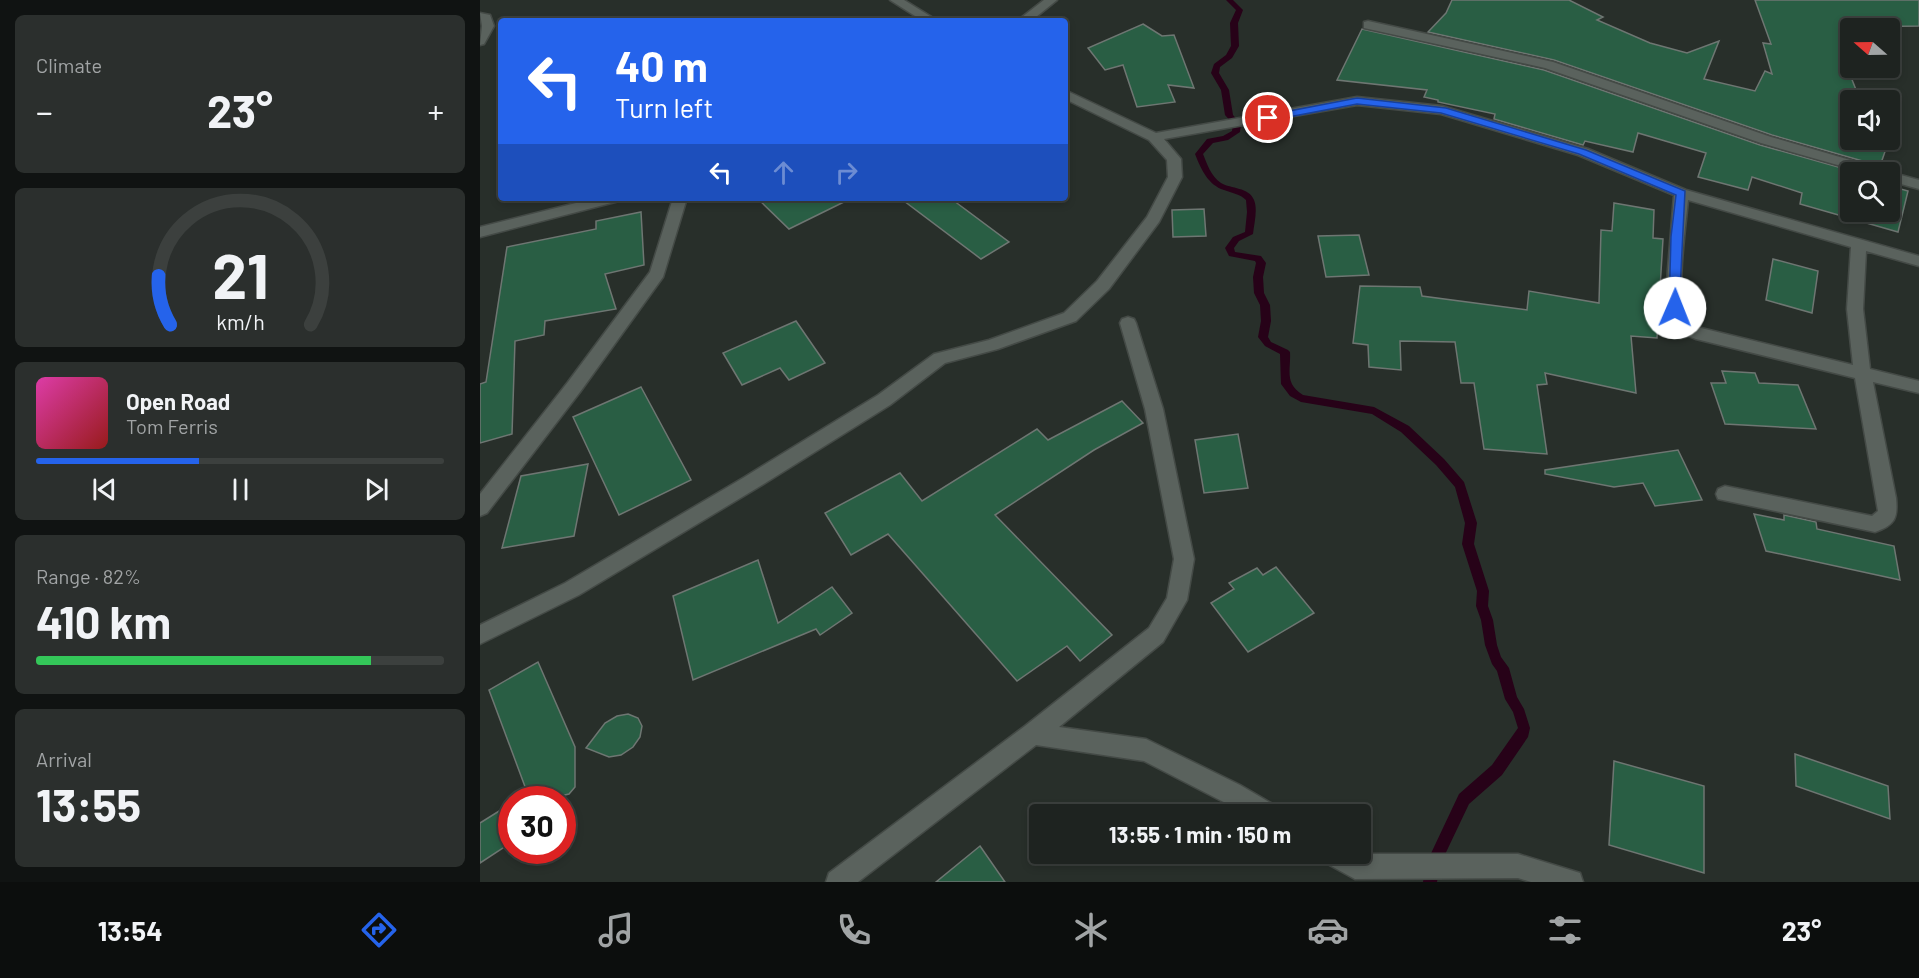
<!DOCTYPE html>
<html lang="en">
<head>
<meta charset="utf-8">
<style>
	:root { --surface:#1e2320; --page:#2b2f2d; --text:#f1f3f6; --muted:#a1a4a5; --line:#3c403e; --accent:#2563eb }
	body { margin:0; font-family:Barlow,sans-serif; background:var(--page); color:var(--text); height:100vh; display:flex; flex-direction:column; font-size:22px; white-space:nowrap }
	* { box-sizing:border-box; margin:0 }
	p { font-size:20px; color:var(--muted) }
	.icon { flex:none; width:33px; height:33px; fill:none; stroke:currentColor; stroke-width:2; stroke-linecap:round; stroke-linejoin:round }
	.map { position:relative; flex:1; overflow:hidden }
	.details { display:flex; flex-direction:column; gap:15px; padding:15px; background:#101312; width:480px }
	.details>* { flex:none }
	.hud { position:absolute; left:18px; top:18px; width:570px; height:183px; border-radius:6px; box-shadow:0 3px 9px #0003,0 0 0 2px var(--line); background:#2563eb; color:#fff; overflow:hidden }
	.needle { width:39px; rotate:290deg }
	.controls { position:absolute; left:1360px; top:18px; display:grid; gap:12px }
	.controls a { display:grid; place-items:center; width:60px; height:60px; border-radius:6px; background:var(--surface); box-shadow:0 3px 9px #0003,0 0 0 2px var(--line); font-size:30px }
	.speed { position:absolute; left:18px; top:786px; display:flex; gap:12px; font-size:30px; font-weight:700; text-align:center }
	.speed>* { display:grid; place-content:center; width:78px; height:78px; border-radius:50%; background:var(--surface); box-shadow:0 3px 9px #0003,0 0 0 2px var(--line); line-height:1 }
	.speed .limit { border:9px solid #d22; background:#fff; color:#111 }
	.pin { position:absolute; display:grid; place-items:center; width:51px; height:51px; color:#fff; margin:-26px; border:3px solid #fff; border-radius:50%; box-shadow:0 2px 6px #0007 }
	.me { position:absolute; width:66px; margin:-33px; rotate:1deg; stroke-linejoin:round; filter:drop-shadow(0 0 4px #0008) }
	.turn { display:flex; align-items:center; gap:21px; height:126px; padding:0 18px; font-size:27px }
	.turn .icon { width:78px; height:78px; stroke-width:2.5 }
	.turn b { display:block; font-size:42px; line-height:51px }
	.lanes { display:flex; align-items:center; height:57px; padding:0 18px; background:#0003; justify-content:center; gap:30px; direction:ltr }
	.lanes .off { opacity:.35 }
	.big { font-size:45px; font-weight:700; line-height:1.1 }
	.details .widget { flex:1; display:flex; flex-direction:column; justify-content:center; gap:9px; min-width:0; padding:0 21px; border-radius:9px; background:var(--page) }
	.details .dial { align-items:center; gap:0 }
	.dial svg { height:156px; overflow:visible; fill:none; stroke:var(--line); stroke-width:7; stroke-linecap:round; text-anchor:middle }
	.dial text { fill:var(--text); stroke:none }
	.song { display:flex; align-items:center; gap:18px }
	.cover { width:72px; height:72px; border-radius:9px; background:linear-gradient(135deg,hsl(320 70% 55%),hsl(0 70% 35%)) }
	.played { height:6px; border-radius:3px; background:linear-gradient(90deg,var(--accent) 40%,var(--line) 40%) }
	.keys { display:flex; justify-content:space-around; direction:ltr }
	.heat { display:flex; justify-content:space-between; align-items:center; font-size:33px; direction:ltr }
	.charge { height:9px; border-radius:4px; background:linear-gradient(90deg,#34c759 82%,var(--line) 0) }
	.trip { position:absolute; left:549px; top:804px; width:342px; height:60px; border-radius:6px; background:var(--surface); box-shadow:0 3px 9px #0003,0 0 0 2px var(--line); font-weight:700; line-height:60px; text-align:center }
	.tabs { display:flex; height:96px; justify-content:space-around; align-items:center; background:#0c0e0d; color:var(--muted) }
	.tabs .icon { width:42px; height:42px }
	.tabs .on { color:var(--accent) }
	.tabs b { font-size:27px; color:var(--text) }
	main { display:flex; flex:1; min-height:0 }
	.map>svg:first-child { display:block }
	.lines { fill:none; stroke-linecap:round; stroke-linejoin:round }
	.stream { fill:#270218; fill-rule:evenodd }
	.building { fill:#295e44; stroke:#6e7672; stroke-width:1.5 }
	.minor-casing { stroke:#444a46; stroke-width:3 }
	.minor { fill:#5a625d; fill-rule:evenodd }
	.route { fill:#2563eb; stroke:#184099; stroke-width:1.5 }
</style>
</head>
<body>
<main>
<section class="details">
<div class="widget"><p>Climate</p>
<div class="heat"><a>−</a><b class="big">23°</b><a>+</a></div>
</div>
<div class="widget dial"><svg viewBox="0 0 100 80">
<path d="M14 69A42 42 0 1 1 86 69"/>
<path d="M14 69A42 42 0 0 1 8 44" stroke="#2563eb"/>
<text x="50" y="56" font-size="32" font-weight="700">21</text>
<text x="50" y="72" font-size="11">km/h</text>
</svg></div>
<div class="widget">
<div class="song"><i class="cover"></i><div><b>Open Road</b><p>Tom Ferris</p></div></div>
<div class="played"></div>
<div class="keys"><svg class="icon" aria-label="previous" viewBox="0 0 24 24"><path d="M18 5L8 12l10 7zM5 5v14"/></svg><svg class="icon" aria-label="pause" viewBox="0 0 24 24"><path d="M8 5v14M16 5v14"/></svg><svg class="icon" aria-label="next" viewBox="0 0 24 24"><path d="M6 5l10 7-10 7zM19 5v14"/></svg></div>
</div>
<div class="widget"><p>Range · 82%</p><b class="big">410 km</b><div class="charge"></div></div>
<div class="widget"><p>Arrival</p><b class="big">13:55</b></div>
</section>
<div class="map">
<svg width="1439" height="882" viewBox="0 0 1439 882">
	<rect width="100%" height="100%" fill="#282f2a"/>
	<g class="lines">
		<path class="stream" d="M746,0H753L763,10L758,23L759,46L752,58L740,67L739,73L749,90L753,115L761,124L760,132L748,140L733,143L723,154C727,164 731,176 741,183C751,189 769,187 774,200C778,210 774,224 773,234L759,241L754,248L755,252L781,256L786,263L783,277L784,293L790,305L791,321L788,337L791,342L808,350L810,352C811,371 804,383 823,395L894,407L929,426L964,459L984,482L997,523L994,544L1009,591L1008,606L1013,620L1017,645L1021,657L1029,668L1037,697L1044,709L1050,728L1048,737L1022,775L989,804L960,865L957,882H943L946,864L979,794L1012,765L1038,728L1033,712L1025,699L1017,671L1012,664L1005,645L1001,620L996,606L997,591L982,544L985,523L975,487L956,465L921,432L892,414L821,402L810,396L801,384L800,354L785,346L778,337L781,321L780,305L774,293L773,277L776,263L775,261L749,256L745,248L753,237L765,232L767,212L766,200C760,194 752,193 744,190C728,185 721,169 715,154L727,139L743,136L752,131L753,124L745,115L741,90L731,73L734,64L746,55L751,46L750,23L756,10Z"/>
	</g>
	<g class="building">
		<path d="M972,0H1089L1123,17L1117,20L1170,43L1207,53L1239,41L1224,79L1275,91L1285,71L1292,74L1283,43L1291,44L1275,0H1439V26L1371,27V77L1380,100H1371V140H1409L1400,166L1292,135L1074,60L948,32L966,13Z"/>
		<path d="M663,24L682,36L694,35L714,88L688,85L695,102L657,107L643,65L625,70L608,48Z"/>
		<path d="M882,29L1064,70L1280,145L1376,172H1371V212H1410V186L1428,191L1418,232L1320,204L1322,193L1272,177L1268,190L1218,177L1226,153L1158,133L1153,152L1105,141L1103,145L1014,119L1015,114L958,102V100L944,97L947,90L857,80Z"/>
		<path d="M277,198H372L309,229Z"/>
		<path d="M420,198H470L529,242L501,259Z"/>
		<path d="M1134,203L1174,210L1173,238L1183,239L1177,338L1151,336L1156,393L1065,373L1067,384L1057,385L1067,454L1004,449L994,383H981L975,342L920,341L921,370L889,367L888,345L873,343L880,286L940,287L942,296L1047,310L1049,291L1119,303L1121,230L1132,231Z"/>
		<path d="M724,209L726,236L693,237L692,210Z"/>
		<path d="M161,212L164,265L125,274L136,309L65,321L64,335L35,341L32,434L0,443V384L6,382L27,247L116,229V221Z"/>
		<path d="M879,235L889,275L846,277L838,236Z"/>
		<path d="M1293,259L1338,271L1332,313L1286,300Z"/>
		<path d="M316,321L345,363L309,380L300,368L262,385L243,353Z"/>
		<path d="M1242,371L1275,373L1279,383L1318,385L1336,429L1245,424L1231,383H1246Z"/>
		<path d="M161,387L211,480L139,515L93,417Z"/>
		<path d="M642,401L663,423L614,450L515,515L632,635L600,661L587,646L537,681L408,534L371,555L345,513L420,473L442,501L557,429L568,440Z"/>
		<path d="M758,434L768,488L724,493L715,440Z"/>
		<path d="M1198,450L1222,500L1175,506L1163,483L1134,487L1065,474V470Z"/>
		<path d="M108,464L94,536L22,548L41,476Z"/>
		<path d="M1274,514L1304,520V515L1336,522L1337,529L1414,546L1420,580L1286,551Z"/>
		<path d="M278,560L298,623L352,587L372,613L340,635L336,629L213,680L193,596Z"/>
		<path d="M796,567L834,613L768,652L731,603L754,589L749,583L777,568L783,575Z"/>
		<path d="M58,662L95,747V787L89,794L63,800H50L9,690Z"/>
		<path d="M148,714L158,718L162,726L160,737L153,747L141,755L129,757L106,748L125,723L137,716Z"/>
		<path d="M1315,754L1408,786L1410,819L1316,786Z"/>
		<path d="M1134,761L1224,786V873L1129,845Z"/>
		<path d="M32,803V842L0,863V823Z"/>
		<path d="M500,846L525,882H456Z"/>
	</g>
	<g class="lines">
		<g class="minor-casing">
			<g id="minor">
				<path d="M410,0H424L458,21H443Z"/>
				<path d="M564,0H577L551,21H537Z"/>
				<path d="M0,13L10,15L14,26L4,44L0,45L2,26Z"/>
				<path d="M888,21L1073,62L1291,137L1401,169L1403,172H1382L1281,143L1065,68L884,28V22Z"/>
				<path d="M585,90L676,133L877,97L962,106L1108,149L1206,190L1439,256V266L1386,251L1383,309L1390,369L1439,381V393L1393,382L1416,498C1418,518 1415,525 1395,532L1238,499L1236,494L1238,489L1245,486L1392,516L1398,511L1375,378L1216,339C1193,332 1188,316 1186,294L1194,195L1098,155L961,114L877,105L684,139L701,159L702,177L679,222L629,289L596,321L518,349L465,363L410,405L277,488L99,595L0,644V625L85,583L263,478L398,395L454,354L509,340L584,313L617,281L667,217L688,177L687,160L669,140L585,99ZM1208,200L1371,247L1367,309L1373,365L1221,328C1216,326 1208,322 1206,317C1195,298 1206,223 1208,200Z"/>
				<path d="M1407,172H1410L1439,180V189L1410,181V172Z"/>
				<path d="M116,198H141L139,201L0,237V227Z"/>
				<path d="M193,198H207L183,277L100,392L7,513L0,516V494L88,382L170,272Z"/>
				<path d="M648,317L654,319L656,323L683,409L714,559L707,600L683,642L579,727L666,739L760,785L796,806L799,814H767L664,761L556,745L378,882H346L349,873L545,726L669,628L687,598L694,559L665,409L640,323L642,319Z"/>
				<path d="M840,854H1038L1100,873L1103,882H1051L1038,878L875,879L844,862Z"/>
			</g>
		</g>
		<use href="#minor" class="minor"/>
	</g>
	<path class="route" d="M877,98L966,108L1106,150L1205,191L1199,311H1191L1189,308L1191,237L1196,195L1099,154L961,113L877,104L788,121L782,118L788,115Z"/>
</svg>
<div class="controls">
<a><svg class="needle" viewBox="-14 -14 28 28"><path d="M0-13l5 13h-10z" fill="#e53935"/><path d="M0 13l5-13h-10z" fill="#a1a4a5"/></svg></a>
<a><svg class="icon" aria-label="sound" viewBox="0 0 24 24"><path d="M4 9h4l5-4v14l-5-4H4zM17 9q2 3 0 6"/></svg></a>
<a><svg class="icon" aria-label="search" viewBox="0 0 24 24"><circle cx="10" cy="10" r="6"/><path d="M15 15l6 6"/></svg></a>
</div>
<div class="speed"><div class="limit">30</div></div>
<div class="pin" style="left:788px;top:118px;background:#d93025"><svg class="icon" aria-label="arrive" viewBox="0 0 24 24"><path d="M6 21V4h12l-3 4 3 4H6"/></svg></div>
<svg class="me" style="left:1195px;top:308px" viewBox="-20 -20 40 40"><circle r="19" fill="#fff"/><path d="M0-13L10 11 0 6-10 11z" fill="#2563eb"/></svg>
<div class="trip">13:55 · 1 min · 150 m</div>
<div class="hud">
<div class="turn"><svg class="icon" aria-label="left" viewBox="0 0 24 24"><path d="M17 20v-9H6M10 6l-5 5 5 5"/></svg><div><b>40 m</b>Turn left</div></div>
<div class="lanes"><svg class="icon" aria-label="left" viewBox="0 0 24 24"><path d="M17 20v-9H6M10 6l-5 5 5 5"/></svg><svg class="icon off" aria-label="ahead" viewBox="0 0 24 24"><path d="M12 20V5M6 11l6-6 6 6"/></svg><svg class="icon off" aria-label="right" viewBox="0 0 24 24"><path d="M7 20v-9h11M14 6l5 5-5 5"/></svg></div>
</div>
</div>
</main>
<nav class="tabs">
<b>13:54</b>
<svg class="icon on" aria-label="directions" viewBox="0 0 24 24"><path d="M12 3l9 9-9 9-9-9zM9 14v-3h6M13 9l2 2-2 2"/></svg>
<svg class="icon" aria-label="music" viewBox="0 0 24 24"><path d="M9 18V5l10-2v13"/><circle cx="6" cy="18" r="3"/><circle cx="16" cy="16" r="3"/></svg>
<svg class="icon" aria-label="phone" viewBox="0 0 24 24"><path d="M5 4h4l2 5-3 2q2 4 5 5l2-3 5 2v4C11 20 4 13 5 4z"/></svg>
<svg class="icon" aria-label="climate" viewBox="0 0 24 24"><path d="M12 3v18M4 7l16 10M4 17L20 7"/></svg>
<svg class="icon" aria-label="car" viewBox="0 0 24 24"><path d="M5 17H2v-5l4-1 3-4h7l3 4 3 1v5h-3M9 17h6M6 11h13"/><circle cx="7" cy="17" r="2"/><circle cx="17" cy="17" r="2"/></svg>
<svg class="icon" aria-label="filters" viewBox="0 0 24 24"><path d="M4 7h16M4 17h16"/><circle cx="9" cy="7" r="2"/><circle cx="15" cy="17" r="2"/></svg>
<b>23°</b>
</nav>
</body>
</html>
